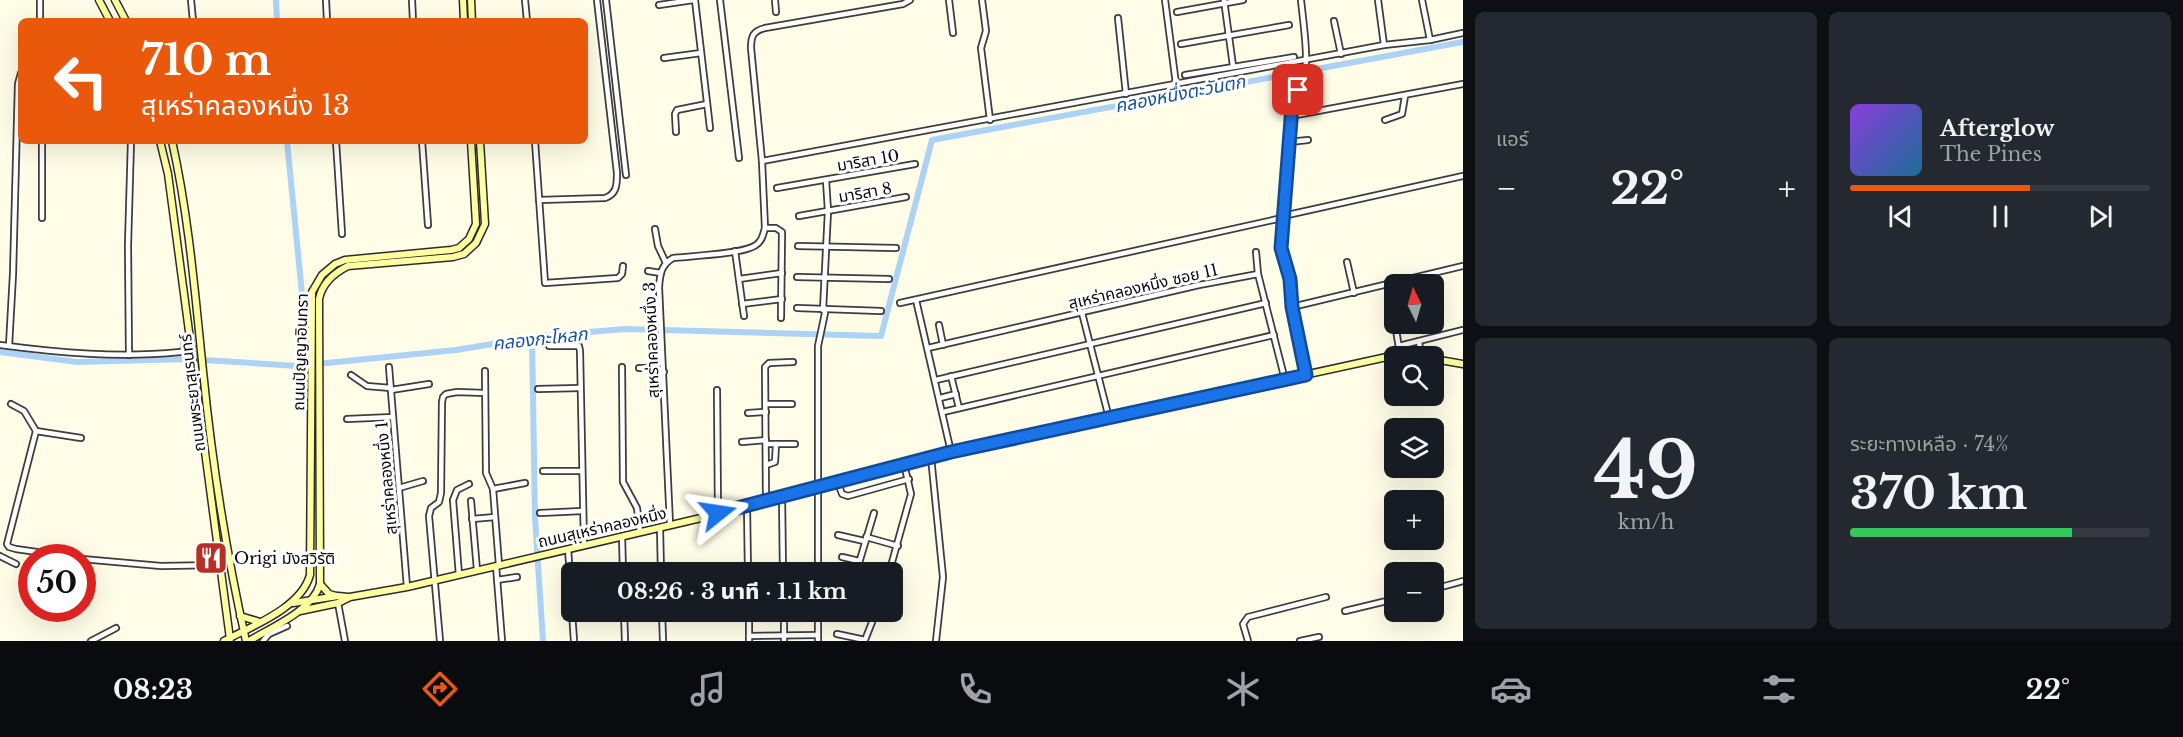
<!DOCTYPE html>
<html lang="th">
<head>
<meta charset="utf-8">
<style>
	:root { --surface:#171b24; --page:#242831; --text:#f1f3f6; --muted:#9ea1a6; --line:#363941; --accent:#ea580c }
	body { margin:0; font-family:"Libre Baskerville","Noto Sans Thai",serif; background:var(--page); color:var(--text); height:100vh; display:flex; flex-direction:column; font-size:22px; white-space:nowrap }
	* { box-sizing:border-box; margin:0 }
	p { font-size:20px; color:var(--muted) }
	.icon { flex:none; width:33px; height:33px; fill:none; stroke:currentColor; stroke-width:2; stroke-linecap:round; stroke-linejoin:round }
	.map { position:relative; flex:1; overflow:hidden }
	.panel { display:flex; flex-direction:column; gap:12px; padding:12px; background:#0d0f14; width:720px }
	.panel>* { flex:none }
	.top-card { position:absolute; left:18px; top:18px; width:570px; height:126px; border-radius:9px; box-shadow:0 6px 24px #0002; background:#ea580c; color:#fff; overflow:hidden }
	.needle { width:39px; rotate:355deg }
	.controls { position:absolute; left:1384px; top:274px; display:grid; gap:12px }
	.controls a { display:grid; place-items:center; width:60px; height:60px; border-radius:9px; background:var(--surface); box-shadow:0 6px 24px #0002; font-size:30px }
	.speed { position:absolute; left:18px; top:544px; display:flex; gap:12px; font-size:30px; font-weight:700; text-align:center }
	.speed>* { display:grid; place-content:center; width:78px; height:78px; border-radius:50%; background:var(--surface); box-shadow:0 6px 24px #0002; line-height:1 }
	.speed .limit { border:9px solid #d22; background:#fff; color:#111 }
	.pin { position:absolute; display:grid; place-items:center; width:51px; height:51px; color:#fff; margin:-26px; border-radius:12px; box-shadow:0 3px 9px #0006 }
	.me { position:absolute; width:66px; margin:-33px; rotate:75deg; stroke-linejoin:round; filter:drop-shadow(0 0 4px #0008) }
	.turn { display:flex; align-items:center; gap:21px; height:126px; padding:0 24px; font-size:27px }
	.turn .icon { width:78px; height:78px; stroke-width:2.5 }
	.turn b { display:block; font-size:42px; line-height:51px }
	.big { font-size:45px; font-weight:800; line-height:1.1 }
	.panel .tile { flex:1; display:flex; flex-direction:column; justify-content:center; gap:9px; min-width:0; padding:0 21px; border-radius:9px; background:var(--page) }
	.panel .dial { align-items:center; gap:0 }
	.dial b { font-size:78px; line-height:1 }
	.song { display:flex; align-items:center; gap:18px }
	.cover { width:72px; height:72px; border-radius:9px; background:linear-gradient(135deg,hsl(270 70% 55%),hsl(200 70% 35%)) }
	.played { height:6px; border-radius:3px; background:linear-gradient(90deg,var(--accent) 60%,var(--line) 60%) }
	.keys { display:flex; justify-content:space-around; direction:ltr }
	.heat { display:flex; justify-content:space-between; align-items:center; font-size:33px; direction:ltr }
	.charge { height:9px; border-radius:4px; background:linear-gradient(90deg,#34c759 74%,var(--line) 0) }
	.panel .tiles { flex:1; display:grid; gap:12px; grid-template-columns:repeat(2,1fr) }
	.trip { position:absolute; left:561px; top:562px; width:342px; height:60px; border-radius:9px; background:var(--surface); box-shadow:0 6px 24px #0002; font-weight:800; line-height:60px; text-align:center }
	.tab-bar { display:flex; height:96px; justify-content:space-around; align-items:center; background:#090b0e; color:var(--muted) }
	.tab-bar .icon { width:42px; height:42px }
	.tab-bar .on { color:var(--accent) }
	.tab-bar b { font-size:27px; color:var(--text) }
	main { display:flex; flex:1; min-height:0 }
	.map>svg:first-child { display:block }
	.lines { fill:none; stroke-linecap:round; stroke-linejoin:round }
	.canal { stroke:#acd2f6; stroke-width:6 }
	.street-casing { stroke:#3d3d3d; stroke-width:8 }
	.secondary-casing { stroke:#2c2c2c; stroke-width:9 }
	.street { stroke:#fff; stroke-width:4.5 }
	.secondary { stroke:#ffffa2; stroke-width:6 }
	.route-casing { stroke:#114b97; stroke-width:15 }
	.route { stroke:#1a73e8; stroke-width:10 }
	.labels { text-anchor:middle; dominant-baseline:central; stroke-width:6; stroke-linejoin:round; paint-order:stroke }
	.street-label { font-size:16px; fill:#0a0a0a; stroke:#fff }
	.poi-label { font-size:16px; fill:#0a0a0a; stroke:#fff; text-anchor:start }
	.water-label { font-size:18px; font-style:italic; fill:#15519a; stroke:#fff }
</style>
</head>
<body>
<main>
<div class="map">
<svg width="1463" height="641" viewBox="0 0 1463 641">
	<rect width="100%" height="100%" fill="#fffde7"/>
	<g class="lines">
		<g class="canal">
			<path d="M276,0L277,21"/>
			<path d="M287,141L303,304L307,365"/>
			<path d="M532,337L535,518L543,641"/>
			<path d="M0,352L77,362L188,359L297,366L456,350L541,336L625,329L881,336L932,140L1463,42"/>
		</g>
		<g class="street-casing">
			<g id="street">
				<path d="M40,0V21"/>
				<path d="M191,0L193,21"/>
				<path d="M326,0L327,21"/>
				<path d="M412,0L413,21"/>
				<path d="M525,0L527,21"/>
				<path d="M606,0L626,175"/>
				<path d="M695,0L710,128"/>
				<path d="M720,0L739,158"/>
				<path d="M775,0L776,12"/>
				<path d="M949,0L953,33"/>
				<path d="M982,0L986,31L981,48L990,120"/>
				<path d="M1165,0L1176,84"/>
				<path d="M1224,0L1233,66"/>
				<path d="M1301,0C1303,21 1310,64 1303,83C1301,89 1297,91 1293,94L1281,248L1290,279L1292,307L1306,375"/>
				<path d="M1378,0L1384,45"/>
				<path d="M1422,0L1430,40"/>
				<path d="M659,5L693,0"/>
				<path d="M1177,12L1243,0"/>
				<path d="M1118,18L1126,94"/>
				<path d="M1334,21L1341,54"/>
				<path d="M1181,44L1289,25"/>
				<path d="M664,58L701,53"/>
				<path d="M1185,75L1294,57"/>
				<path d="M1291,116L1463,84"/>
				<path d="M1385,120L1402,114L1405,96"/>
				<path d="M676,132L675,114L677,110L707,104"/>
				<path d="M336,141L342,234"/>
				<path d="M422,141L428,225"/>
				<path d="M535,141L545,283L618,278L622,274L623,266"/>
				<path d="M1289,142L1308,140"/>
				<path d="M762,161L1384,45L1430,40L1463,33"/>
				<path d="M777,188L915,164"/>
				<path d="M539,200L605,198C617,194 617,184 617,173L597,0"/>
				<path d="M799,216L906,197"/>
				<path d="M1283,216L1463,176"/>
				<path d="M42,218V141"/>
				<path d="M765,228H776L782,232L781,318"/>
				<path d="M655,229L658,246L666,263"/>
				<path d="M798,246L896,248"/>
				<path d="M735,251L744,316"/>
				<path d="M1256,252L1258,274L1285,380"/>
				<path d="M1347,262L1354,293"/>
				<path d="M648,271L661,273"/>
				<path d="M797,277L889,279"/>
				<path d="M739,279L782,273"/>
				<path d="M916,300L951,452"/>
				<path d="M900,303L1282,218"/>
				<path d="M742,304L782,299"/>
				<path d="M1292,307L1463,266"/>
				<path d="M797,308L881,311"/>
				<path d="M823,310L828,211L826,180"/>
				<path d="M1082,313L1109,418"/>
				<path d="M1395,324L1400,354"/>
				<path d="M939,325L943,345"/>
				<path d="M1419,341L1421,357"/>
				<path d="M0,345C60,353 119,358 180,352L184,351L185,341L190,339"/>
				<path d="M9,346L13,274L18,84L21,73"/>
				<path d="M549,346H579L580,351L584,545"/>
				<path d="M1399,346L1463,330"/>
				<path d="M928,348L1199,285L1258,274"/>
				<path d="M129,355L128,245L131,141"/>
				<path d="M389,367L407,587"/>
				<path d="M622,367L623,482L637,508L640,532"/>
				<path d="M639,368H653L664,372"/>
				<path d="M485,371L486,473L493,489L499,565"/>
				<path d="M351,375L367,386L391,388"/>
				<path d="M951,376L959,408"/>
				<path d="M936,380L1266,303"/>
				<path d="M538,389L580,388"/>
				<path d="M391,390L429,384"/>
				<path d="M717,390L718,514"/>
				<path d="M940,398L956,394"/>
				<path d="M11,404L24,411L36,431L7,544L9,547L16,549L78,558"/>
				<path d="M766,404H792"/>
				<path d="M943,412L1274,335"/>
				<path d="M748,413L766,412"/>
				<path d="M347,419L393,417"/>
				<path d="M36,431L81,438"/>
				<path d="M742,442L766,440"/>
				<path d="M766,444H795"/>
				<path d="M931,457L943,577L936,641"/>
				<path d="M766,465L775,462L776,444"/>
				<path d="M543,471H581"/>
				<path d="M838,483L842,494L848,496L909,479"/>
				<path d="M399,488L423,481"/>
				<path d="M493,489L525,483"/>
				<path d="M782,496L783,573"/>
				<path d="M471,501L477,570"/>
				<path d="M766,501L765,367L769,363L793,362"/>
				<path d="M747,506L748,573"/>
				<path d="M540,513L582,511"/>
				<path d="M472,519L495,517"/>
				<path d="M670,525L659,287C660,274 661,265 673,258C691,256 744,254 756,245C762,241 763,235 765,228L762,161L751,48C751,36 753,31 765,28L903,4L910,0"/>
				<path d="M660,528L661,573"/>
				<path d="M838,535L864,541"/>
				<path d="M622,536L623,573"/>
				<path d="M866,537L898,546"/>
				<path d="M568,549L572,602"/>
				<path d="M0,556L16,564"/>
				<path d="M842,557L859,561"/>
				<path d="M82,559L161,566L221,565"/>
				<path d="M496,566L502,641"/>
				<path d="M839,569L856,573"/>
				<path d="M818,573V346L825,313L824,308"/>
				<path d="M856,573L874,513"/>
				<path d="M889,573L911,494L904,464"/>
				<path d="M459,575L453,500L457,490L469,484"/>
				<path d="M497,580L517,577"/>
				<path d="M1434,589L1463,581"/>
				<path d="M338,603L345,641"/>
				<path d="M1345,611L1395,599"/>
				<path d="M572,612L574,641"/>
				<path d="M624,612L625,641"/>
				<path d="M662,612L663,641"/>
				<path d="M749,612V641"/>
				<path d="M784,612V641"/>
				<path d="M837,634L865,640L876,612"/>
				<path d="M749,636L818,635"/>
				<path d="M91,641L116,628"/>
				<path d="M263,641L269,634L287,626"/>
				<path d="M440,641L429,516L431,508L439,502L441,493L442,402L443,397L446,394L457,392L485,393"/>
				<path d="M818,641V612"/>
				<path d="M1248,641L1243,624L1248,617L1326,597"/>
				<path d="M1300,641L1319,637"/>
			</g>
		</g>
		<g class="secondary-casing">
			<g id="secondary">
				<path d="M99,0L110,21"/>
				<path d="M115,0L126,21"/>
				<path d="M463,0L464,21"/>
				<path d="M471,0L472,21"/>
				<path d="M160,141L168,174L230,639"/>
				<path d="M172,141C189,217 195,294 203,371C212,462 226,552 246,641"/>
				<path d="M1434,359L1463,364"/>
				<path d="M320,584L329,594L336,596"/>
				<path d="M293,603L338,596L348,597"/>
				<path d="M300,611L338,603L350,597L407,587L718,514L951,452L1396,355L1420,357"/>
				<path d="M240,616L260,622"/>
				<path d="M224,641C252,626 301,608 310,575L312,299V292L322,275L335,264L345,260L451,250L459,248L469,239L476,224L471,141"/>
				<path d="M249,641C272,627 313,610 320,584L319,299C322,284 334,273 348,266L453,257L464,254L476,243L485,224L480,141"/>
			</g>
		</g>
		<use href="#street" class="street"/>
		<use href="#secondary" class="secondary"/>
	</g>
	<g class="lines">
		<g class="route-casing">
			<path id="route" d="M718,513L951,452L1306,375L1292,307L1290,279L1281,248L1293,94L1298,90"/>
		</g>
		<use href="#route" class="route"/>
	</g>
	<defs>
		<g id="restaurant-square" transform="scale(1.725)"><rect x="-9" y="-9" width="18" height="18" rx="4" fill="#b82d24" stroke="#fff"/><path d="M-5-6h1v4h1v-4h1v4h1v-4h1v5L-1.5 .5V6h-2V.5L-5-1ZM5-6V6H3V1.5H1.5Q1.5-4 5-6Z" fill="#fff"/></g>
	</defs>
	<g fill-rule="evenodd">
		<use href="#restaurant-square" x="211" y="558"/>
	</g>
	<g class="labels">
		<g class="street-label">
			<text transform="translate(868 160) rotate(-10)">มาริสา 10</text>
			<text transform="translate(865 192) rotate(-10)">มาริสา 8</text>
			<text transform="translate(1143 286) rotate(-13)">สุเหร่าคลองหนึ่ง ซอย 11</text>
			<text transform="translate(651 340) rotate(-92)">สุเหร่าคลองหนึ่ง 3</text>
			<text transform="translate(300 352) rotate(-88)">ถนนปัญญาอินทรา</text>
			<text transform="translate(192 393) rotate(-97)">ถนนพระยาสุเรนทร์</text>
			<text transform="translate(386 478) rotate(-95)">สุเหร่าคลองหนึ่ง 1</text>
			<text transform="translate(602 527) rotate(-13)">ถนนสุเหร่าคลองหนึ่ง</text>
		</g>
		<g class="poi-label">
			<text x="234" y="558">Origi มังสวิรัติ</text>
		</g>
		<g class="water-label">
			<text transform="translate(1180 94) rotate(-11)">คลองหนึ่งตะวันตก</text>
			<text transform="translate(540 339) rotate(-6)">คลองกะโหลก</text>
		</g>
	</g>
</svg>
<div class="controls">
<a><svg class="needle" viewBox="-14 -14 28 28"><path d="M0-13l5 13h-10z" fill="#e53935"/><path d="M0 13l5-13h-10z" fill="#9ea1a6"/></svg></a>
<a><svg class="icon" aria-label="search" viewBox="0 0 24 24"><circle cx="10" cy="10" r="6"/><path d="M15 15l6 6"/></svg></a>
<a><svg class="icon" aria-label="layers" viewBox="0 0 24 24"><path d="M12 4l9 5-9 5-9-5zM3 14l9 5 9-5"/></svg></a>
<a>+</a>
<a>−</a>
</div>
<div class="speed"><div class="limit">50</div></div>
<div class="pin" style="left:1298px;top:90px;background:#d93025"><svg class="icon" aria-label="arrive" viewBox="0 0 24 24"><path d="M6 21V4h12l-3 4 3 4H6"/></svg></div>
<svg class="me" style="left:718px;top:513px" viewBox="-20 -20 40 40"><path d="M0-17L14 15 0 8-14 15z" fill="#1a73e8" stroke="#fff" stroke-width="4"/></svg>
<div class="trip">08:26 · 3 นาที · 1.1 km</div>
<div class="top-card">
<div class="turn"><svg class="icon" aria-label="left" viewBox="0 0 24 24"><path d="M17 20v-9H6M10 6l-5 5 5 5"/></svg><div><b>710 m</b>สุเหร่าคลองหนึ่ง 13</div></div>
</div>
</div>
<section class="panel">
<div class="tiles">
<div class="tile"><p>แอร์</p>
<div class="heat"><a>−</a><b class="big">22°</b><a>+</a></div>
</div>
<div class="tile">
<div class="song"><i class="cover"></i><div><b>Afterglow</b><p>The Pines</p></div></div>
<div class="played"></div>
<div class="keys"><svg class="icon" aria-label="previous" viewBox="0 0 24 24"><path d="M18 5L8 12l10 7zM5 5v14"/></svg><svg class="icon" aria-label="pause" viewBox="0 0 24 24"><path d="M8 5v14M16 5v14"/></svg><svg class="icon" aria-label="next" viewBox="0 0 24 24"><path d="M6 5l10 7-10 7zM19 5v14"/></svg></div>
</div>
<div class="tile dial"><b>49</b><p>km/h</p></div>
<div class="tile"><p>ระยะทางเหลือ · 74%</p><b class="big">370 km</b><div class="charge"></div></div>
</div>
</section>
</main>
<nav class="tab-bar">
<b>08:23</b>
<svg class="icon on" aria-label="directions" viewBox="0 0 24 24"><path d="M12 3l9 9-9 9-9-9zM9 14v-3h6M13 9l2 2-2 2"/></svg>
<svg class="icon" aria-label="music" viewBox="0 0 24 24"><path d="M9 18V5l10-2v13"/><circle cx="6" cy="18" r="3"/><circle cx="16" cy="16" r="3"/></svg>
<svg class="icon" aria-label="phone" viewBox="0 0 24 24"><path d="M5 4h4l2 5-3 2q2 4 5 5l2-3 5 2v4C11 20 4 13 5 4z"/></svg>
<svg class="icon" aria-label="climate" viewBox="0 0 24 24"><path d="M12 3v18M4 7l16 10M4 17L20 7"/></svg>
<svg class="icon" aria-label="car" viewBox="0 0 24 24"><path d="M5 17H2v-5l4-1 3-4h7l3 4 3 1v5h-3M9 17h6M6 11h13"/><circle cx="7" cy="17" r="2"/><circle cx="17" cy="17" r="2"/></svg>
<svg class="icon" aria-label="filters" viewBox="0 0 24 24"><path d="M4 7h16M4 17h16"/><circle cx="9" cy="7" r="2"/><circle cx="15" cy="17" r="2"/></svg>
<b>22°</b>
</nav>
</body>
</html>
